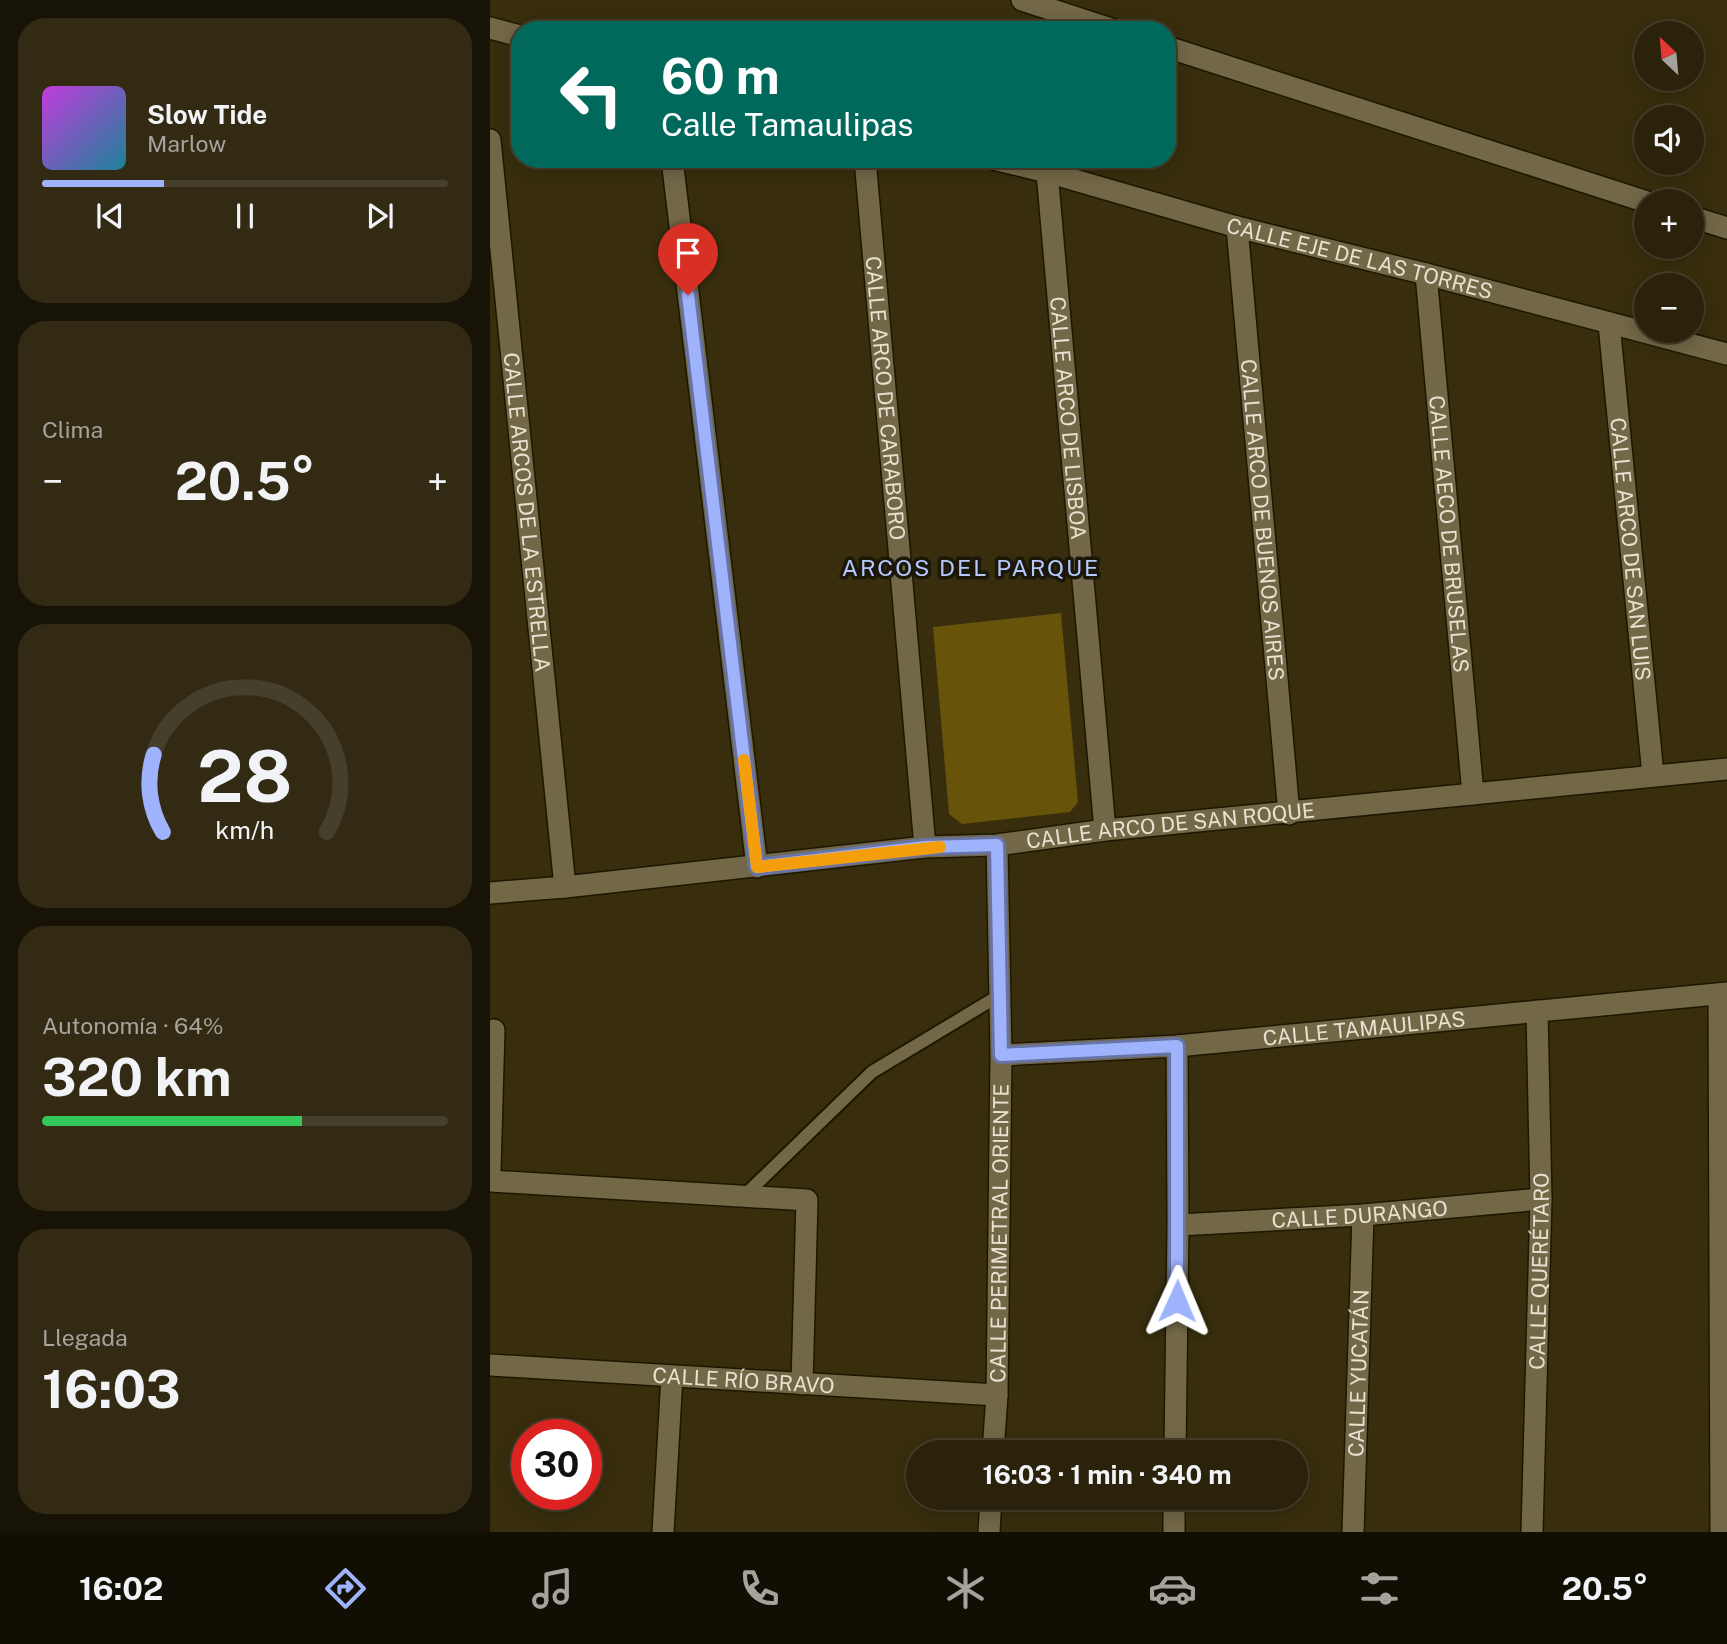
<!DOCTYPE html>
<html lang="es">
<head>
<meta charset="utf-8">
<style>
	:root { --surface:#2a220a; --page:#322a13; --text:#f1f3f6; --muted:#a5a49c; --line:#463f2b; --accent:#9fb3fd }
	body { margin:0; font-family:"Public Sans",sans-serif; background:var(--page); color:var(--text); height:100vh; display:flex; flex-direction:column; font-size:26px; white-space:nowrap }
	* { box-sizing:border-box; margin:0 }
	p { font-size:23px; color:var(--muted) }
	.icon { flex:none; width:38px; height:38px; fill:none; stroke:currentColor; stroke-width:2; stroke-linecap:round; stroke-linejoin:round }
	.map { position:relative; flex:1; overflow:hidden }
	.side { display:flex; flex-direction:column; gap:18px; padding:18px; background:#171306; width:490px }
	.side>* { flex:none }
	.hud { position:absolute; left:21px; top:21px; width:665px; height:147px; border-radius:28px; box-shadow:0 4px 18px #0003,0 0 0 2px var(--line); background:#00695c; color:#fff; overflow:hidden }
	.needle { width:46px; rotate:334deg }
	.controls { position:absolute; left:1144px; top:21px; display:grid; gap:14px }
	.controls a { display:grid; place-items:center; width:70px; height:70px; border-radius:50%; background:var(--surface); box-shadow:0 4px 18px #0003,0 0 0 2px var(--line); font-size:35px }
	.speed { position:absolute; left:21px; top:1419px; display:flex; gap:14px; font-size:35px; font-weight:700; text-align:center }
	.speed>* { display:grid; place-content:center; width:91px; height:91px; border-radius:50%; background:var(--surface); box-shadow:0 4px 18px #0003,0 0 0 2px var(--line); line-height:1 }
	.speed .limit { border:10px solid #d22; background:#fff; color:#111 }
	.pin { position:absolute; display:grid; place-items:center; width:60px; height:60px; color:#fff; margin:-72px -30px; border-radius:50% 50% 50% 0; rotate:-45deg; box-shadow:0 0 7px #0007 }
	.pin .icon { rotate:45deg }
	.me { position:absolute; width:77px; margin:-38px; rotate:1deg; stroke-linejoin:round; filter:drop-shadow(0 0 5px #0008) }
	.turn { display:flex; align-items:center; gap:24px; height:147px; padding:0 35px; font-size:32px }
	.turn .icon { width:91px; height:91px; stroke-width:2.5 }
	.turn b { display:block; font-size:49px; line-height:60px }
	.big { font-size:52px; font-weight:700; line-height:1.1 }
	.side .tile { flex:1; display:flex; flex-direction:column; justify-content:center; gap:10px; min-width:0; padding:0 24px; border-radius:28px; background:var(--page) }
	.side .dial { align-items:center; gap:0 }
	.dial svg { height:182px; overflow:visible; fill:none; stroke:var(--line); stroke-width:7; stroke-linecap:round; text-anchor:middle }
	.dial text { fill:var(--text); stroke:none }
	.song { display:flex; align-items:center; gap:21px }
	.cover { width:84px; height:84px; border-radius:10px; background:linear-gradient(135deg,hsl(290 70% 55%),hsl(190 70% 35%)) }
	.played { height:7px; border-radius:4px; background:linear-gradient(90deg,var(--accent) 30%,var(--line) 30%) }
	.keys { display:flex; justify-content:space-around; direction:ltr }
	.heat { display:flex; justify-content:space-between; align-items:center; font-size:38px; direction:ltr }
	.charge { height:10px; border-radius:5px; background:linear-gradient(90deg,#34c759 64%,var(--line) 0) }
	.trip { position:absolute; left:416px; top:1440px; width:402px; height:70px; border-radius:35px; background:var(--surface); box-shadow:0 4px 18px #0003,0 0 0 2px var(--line); font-weight:700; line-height:70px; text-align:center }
	.tab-bar { display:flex; height:112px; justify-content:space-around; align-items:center; background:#110e04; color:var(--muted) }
	.tab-bar .icon { width:49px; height:49px }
	.tab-bar .on { color:var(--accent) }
	.tab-bar b { font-size:32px; color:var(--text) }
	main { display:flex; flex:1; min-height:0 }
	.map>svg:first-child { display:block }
	.green { fill:#67530a }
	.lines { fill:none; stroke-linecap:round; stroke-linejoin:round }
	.lane-casing { stroke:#1e1601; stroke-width:16 }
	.street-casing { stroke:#1e1601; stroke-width:24 }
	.lane { stroke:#726747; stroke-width:12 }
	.street { stroke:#726747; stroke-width:21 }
	.route-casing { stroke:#6774a4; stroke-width:18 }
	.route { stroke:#9fb3fd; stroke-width:12 }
	.slow { stroke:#f59e0b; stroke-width:12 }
	.labels { text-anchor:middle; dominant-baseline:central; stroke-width:7; stroke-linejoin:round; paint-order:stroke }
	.street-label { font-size:21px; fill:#e7e1d0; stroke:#1b1709 }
	.neighbourhood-label { font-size:23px; letter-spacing:2px; fill:#b6c7fe; stroke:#1b1709 }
</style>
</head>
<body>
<main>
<section class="side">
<div class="tile">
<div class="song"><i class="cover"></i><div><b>Slow Tide</b><p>Marlow</p></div></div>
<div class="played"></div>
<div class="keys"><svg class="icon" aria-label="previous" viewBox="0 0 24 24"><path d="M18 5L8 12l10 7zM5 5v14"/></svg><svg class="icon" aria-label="pause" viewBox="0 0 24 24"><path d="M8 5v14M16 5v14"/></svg><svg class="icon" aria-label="next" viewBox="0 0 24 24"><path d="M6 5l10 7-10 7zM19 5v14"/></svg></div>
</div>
<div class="tile"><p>Clima</p>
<div class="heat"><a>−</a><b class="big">20.5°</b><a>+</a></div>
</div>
<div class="tile dial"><svg viewBox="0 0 100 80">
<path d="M14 69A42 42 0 1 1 86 69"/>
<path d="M14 69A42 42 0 0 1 10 35" stroke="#9fb3fd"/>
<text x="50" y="56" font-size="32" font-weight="700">28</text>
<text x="50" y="72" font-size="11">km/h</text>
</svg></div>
<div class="tile"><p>Autonomía · 64%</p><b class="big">320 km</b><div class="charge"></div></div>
<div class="tile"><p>Llegada</p><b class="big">16:03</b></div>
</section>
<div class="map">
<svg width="1237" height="1532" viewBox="0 0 1237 1532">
	<rect width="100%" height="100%" fill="#382e0e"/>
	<path class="green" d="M571,613L588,802L580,812L472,824L459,814L443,627Z"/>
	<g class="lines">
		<g class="lane-casing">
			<path id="lane" d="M254,1196L382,1072L510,995"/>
		</g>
		<g class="street-casing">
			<g id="street">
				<path d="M532,0L624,30"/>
				<path d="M0,28L30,36"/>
				<path d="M677,47L1157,202"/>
				<path id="s1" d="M0,140L75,887"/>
				<path d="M182,159L267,867"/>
				<path id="s2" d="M375,159L435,847"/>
				<path id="s3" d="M503,159L557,172L747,227L936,274L1237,354"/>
				<path id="s4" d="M557,172L615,830"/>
				<path d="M1202,217L1237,228"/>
				<path id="s5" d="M747,227L799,814"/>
				<path id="s6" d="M936,274L983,794"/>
				<path id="s7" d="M1119,324L1163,775"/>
				<path id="s8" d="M0,893L75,887L435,847L507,845L615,830L1237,769"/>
				<path d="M1229,994L1231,1532"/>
				<path id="s9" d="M511,1055L687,1046L1237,993"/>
				<path d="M0,1170L4,1030"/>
				<path d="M0,1181L317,1200L312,1384"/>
				<path id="s10" d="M688,1225L873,1215L1051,1199"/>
				<path id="s11" d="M0,1365L507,1395"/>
				<path id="s12" d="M503,1452L507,1395L511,1055L507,845"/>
				<path d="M685,1452L688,1225L687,1046"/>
				<path d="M173,1532L182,1376"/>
				<path d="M499,1532L501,1498"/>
				<path d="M684,1532V1498"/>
				<path id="s13" d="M863,1532L873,1215"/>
				<path id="s14" d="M1042,1532L1051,1199L1047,1011"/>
			</g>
		</g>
		<use href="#lane" class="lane"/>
		<use href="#street" class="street"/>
	</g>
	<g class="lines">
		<g class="route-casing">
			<path id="route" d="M198,295L267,867L435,847L507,845L511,1055L687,1046V1301"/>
		</g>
		<use href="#route" class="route"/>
		<path class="slow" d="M254,760L267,867L450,847"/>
	</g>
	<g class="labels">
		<g class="street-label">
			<text stroke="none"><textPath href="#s3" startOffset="380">CALLE EJE DE LAS TORRES</textPath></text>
			<text stroke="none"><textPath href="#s2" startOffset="240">CALLE ARCO DE CARABORO</textPath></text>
			<text stroke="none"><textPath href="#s4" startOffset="247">CALLE ARCO DE LISBOA</textPath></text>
			<text stroke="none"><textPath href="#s1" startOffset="374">CALLE ARCOS DE LA ESTRELLA</textPath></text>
			<text stroke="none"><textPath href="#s5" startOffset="294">CALLE ARCO DE BUENOS AIRES</textPath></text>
			<text stroke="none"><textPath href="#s6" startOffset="261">CALLE AECO DE BRUSELAS</textPath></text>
			<text stroke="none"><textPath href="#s7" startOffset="226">CALLE ARCO DE SAN LUIS</textPath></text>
			<text stroke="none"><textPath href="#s8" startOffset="684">CALLE ARCO DE SAN ROQUE</textPath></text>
			<text stroke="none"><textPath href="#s9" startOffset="364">CALLE TAMAULIPAS</textPath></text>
			<text stroke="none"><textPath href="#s10" startOffset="182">CALLE DURANGO</textPath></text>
			<text stroke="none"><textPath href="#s12" startOffset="219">CALLE PERIMETRAL ORIENTE</textPath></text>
			<text stroke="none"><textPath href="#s14" startOffset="261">CALLE QUERÉTARO</textPath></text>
			<text stroke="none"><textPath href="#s13" startOffset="159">CALLE YUCATÁN</textPath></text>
			<text stroke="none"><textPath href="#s11" startOffset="254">CALLE RÍO BRAVO</textPath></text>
		</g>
		<g class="neighbourhood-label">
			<text x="481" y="567">ARCOS DEL PARQUE</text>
		</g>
	</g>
</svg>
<div class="controls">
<a><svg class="needle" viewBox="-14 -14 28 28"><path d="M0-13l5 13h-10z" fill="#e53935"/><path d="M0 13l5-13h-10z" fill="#a5a49c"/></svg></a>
<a><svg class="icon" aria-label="sound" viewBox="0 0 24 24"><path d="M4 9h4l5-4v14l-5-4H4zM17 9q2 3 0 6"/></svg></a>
<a>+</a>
<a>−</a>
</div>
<div class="speed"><div class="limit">30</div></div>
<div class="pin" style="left:198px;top:295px;background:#d93025"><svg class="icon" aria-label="arrive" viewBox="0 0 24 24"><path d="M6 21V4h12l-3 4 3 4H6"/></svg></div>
<svg class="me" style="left:687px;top:1301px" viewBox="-20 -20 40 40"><path d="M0-17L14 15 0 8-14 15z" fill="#9fb3fd" stroke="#fff" stroke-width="4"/></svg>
<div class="trip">16:03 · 1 min · 340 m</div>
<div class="hud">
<div class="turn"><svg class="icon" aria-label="left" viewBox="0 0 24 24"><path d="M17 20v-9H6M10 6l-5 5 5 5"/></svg><div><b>60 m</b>Calle Tamaulipas</div></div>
</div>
</div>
</main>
<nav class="tab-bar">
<b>16:02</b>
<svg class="icon on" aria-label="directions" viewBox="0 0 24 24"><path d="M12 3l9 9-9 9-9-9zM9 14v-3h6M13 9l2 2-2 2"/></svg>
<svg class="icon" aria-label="music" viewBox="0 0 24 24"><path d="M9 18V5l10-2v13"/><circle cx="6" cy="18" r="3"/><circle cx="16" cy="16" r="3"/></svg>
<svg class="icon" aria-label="phone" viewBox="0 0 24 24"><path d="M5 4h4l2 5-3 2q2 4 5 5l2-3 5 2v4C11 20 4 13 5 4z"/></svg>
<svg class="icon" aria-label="climate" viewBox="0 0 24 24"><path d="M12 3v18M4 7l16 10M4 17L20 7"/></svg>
<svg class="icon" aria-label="car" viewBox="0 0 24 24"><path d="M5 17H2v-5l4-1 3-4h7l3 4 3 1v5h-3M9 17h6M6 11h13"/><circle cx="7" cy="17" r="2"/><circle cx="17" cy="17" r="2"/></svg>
<svg class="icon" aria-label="filters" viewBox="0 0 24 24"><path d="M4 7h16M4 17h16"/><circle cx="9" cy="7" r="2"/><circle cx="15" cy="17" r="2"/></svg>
<b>20.5°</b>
</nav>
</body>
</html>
